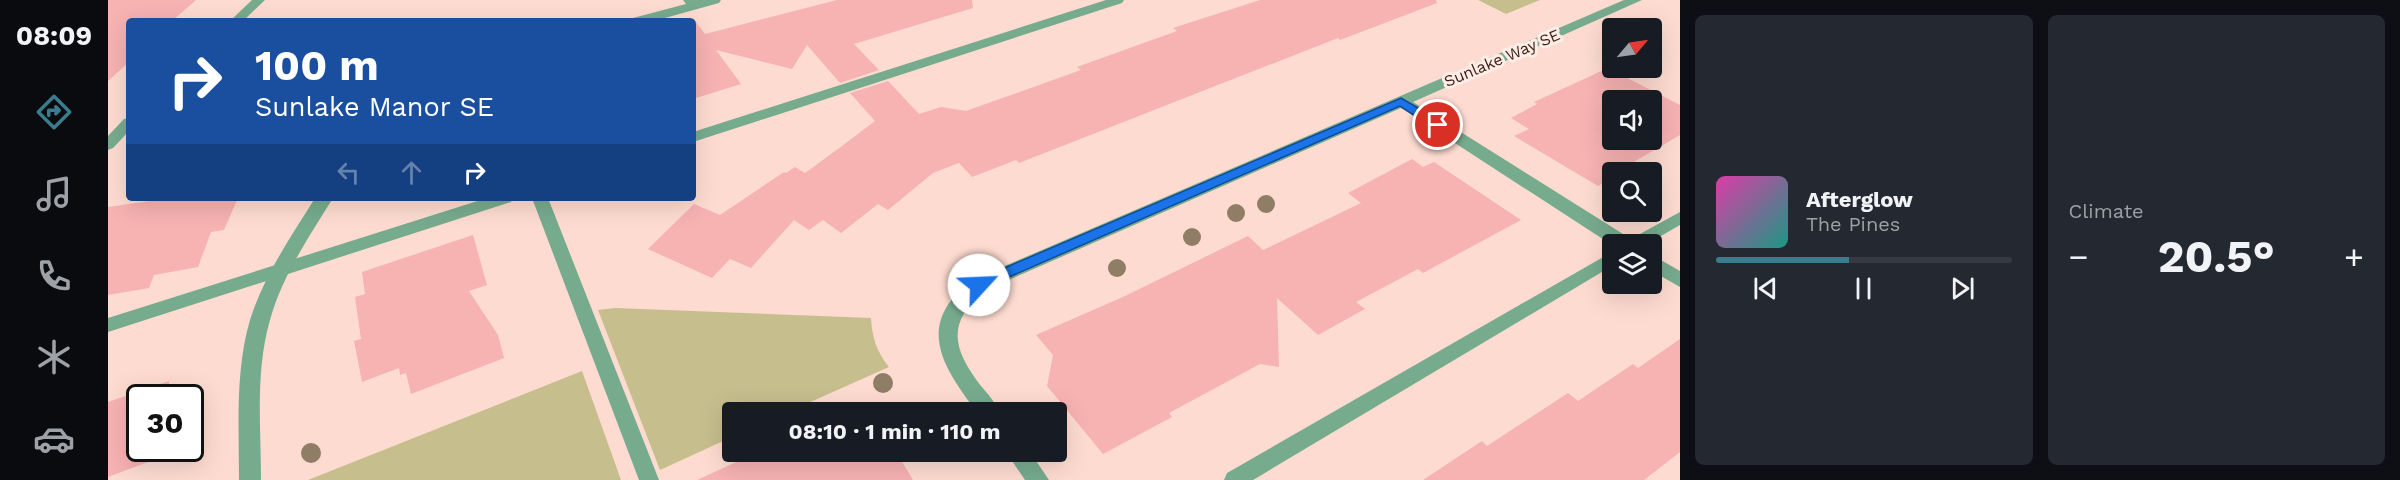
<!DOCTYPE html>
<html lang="en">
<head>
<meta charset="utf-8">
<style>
	:root { --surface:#171b24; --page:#242831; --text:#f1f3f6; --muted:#9ea1a6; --line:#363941; --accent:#3a7b8d }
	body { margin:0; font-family:"Work Sans",sans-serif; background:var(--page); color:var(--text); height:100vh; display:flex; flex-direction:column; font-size:22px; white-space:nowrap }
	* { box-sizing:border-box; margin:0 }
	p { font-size:20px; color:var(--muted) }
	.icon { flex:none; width:33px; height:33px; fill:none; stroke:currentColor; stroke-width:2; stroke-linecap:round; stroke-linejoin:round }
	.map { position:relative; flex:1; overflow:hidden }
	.side { display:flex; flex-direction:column; gap:15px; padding:15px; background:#0d0f14; width:720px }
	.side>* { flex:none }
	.guide { position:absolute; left:18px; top:18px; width:570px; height:183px; border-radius:6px; box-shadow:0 6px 24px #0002; background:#1a4fa0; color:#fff; overflow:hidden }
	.needle { width:39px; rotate:61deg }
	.controls { position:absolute; left:1494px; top:18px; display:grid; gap:12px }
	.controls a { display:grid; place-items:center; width:60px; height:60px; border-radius:6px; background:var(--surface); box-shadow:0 6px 24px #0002; font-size:30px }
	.speed { position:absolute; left:18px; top:384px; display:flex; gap:12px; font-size:30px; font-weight:700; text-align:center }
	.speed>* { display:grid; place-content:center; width:78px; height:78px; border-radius:50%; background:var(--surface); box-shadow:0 6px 24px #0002; line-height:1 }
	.speed .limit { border:3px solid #111; border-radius:9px; background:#fff; color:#111 }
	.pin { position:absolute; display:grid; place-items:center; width:51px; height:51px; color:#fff; margin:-26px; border:3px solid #fff; border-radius:50%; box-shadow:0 2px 6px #0007 }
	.me { position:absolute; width:66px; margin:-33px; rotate:65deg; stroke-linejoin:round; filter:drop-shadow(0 0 4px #0008) }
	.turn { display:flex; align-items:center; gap:21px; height:126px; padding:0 30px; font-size:27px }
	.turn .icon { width:78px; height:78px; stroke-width:2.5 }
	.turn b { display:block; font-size:42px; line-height:51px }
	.lanes { display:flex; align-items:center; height:57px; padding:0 30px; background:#0003; justify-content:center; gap:30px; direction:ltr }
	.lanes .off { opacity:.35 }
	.big { font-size:45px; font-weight:700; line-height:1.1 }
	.side .widget { flex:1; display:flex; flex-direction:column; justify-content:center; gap:9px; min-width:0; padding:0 21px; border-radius:9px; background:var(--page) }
	.song { display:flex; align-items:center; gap:18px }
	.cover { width:72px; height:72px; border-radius:9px; background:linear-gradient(135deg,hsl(320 70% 55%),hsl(170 70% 35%)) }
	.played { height:6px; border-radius:3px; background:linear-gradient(90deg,var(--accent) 45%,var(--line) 45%) }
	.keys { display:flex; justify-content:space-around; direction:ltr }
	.heat { display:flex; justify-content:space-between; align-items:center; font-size:33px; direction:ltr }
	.side .tiles { flex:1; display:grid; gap:15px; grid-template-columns:repeat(2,1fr) }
	.trip { position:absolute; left:614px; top:402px; width:345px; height:60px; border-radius:6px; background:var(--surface); box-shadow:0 6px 24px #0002; font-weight:700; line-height:60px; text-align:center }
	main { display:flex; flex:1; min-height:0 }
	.menu { display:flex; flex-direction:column; width:108px; justify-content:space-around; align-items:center; background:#090b0e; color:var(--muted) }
	.menu .icon { width:42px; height:42px }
	.menu .selected { color:var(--accent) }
	.menu b { font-size:27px; color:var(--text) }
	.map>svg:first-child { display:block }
	.green { fill:#c7be8d }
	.building { fill:#f7b2b2; fill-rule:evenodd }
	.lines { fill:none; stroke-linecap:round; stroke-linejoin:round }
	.lane { fill:#77ab8e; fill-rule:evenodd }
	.street { fill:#77ab8e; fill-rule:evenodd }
	.tree { fill:#907d66 }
	.route { fill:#1a73e8; stroke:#114b97; stroke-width:1.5 }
	.labels { text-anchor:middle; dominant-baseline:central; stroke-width:6; stroke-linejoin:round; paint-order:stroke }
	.street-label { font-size:16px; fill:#3a1c12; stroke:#feede7 }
</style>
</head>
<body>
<main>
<nav class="menu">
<b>08:09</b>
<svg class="icon selected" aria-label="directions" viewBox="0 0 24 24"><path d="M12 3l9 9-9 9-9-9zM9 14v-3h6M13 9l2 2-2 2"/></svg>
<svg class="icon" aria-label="music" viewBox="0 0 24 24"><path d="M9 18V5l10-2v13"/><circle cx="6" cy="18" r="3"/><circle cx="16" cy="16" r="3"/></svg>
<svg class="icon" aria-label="phone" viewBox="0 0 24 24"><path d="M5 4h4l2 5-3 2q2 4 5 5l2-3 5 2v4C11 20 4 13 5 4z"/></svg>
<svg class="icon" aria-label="climate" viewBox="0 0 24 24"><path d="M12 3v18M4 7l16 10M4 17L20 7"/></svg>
<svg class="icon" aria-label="car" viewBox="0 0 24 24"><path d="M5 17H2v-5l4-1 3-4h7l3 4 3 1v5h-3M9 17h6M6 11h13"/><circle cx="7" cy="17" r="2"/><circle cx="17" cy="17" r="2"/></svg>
</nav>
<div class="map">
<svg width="1572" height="480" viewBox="0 0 1572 480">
	<rect width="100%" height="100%" fill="#fddbd0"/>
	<g class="green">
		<path d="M1370,0H1432L1398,14Z"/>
		<path d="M507,308L763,318C764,338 769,352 781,367L680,412H624V437L552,470L490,310Z"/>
		<path d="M474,371L513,480H200Z"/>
	</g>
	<g class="building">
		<path d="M0,0H88L64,21H21V62L0,81Z"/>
		<path d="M729,0H864L865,8L746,44L771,70L732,83L699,45L684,69L608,50L633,84L585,99V18L597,34Z"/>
		<path d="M1152,0H1328L1329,3L1232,40L1230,38L911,163L908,160L864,177L851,163L825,173L780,210L770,204L733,233L715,220L701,230L686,220L643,268L622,259L604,278L540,249L586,204L612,215L676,172L678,173L687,167L697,173L734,146L767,121L742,93L780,81L811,114L833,107L858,111L973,70L969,67L1069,31L1065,28Z"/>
		<path d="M1500,68L1572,105V135L1524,163L1529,165L1515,172H1504V178L1490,186L1406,136L1421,129L1403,118L1429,104L1426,102ZM1504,100H1544V140H1504Z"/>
		<path d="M1304,159L1315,167L1326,162L1413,220L1315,273L1310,269L1248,302L1257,309L1210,335L1169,298L1171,367L1152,364L1061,413L1064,417L995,454L939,386L945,355L928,335L1017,296L1140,236L1155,250L1253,203L1240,193Z"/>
		<path d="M62,198H130L116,230L103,232L90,267L46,275L41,288L0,295V207Z"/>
		<path d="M365,235L379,285L361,291L390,335L396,358L303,394L298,373L292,375L291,368L254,382L246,341L253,339L247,297L257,294L254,272Z"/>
		<path d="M1572,339V452L1536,480H1315L1374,441L1379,446L1460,393L1470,401L1525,364L1530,368Z"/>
		<path d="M61,381V398H32V448H59V455L0,477V402Z"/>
		<path d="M650,452H788L805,480H589Z"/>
	</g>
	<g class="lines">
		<g class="lane">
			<path d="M144,0H157L135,21H122Z"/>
			<path d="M998,0H1016L1014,3L585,142V132Z"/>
			<path d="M21,118V131L5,148L0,150V136L16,119Z"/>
			<path d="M379,198H405L403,202L0,332V318Z"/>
			<path d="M424,198H440L551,480H531Z"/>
			<path d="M1572,212V225L1539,244H1519L1521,240Z"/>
			<path d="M1504,252V266L1145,480H1116L1119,473Z"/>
		</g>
		<g class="street">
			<path d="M575,0H613L611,3L546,21H523L525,18L578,4Z"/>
			<path d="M1516,0H1534L1305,102L1523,239L1526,244L1504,245L1293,108L878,290C838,322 844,348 873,386C880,394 888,403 891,412H869C833,365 807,324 864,280Z"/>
			<path d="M207,198H225C201,237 174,276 162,320C147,372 153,427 153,480H131C131,427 127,371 142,320C156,275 183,237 207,198Z"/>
			<path d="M1544,255L1572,271V287L1544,271Z"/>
			<path d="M898,452H922L941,480H917Z"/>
		</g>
	</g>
	<g class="tree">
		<circle cx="1158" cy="204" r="9"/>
		<circle cx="1128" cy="213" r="9"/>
		<circle cx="1084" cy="237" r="9"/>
		<circle cx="1009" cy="268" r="9"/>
		<circle cx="775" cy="383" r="10"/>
		<circle cx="203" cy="453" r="10"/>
	</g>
	<path class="route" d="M1293,98L1334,122V128H1326L1292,106L876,288H866L864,285L866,281Z"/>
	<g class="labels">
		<g class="street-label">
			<text transform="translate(1394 58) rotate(-23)">Sunlake Way SE</text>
		</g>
	</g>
</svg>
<div class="controls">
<a><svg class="needle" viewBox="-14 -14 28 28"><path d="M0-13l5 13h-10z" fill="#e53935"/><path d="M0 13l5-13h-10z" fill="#9ea1a6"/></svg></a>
<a><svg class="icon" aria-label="sound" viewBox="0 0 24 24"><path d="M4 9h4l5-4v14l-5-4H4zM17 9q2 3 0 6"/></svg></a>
<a><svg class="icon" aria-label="search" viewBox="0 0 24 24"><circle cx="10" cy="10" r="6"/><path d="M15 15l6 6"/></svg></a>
<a><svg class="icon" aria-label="layers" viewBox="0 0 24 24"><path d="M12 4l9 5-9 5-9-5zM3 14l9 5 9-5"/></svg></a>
</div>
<div class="speed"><div class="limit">30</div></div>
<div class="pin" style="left:1330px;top:125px;background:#d93025"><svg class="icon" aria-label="arrive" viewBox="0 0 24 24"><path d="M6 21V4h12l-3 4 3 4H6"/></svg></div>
<svg class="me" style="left:871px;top:285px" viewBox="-20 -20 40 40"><circle r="19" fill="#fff"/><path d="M0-13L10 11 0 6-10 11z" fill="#1a73e8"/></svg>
<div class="trip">08:10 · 1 min · 110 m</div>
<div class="guide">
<div class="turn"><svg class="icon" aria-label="right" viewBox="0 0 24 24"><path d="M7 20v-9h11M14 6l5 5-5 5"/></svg><div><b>100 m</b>Sunlake Manor SE</div></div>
<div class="lanes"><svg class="icon off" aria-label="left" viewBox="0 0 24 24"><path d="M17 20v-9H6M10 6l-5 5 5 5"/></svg><svg class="icon off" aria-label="ahead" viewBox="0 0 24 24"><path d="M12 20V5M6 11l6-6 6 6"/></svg><svg class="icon" aria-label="right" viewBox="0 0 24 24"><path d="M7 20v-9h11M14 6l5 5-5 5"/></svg></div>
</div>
</div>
<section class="side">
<div class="tiles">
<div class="widget">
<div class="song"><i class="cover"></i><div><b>Afterglow</b><p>The Pines</p></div></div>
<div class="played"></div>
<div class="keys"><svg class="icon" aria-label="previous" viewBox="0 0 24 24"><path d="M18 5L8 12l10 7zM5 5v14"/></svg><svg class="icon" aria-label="pause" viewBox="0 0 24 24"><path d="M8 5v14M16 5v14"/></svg><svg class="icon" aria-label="next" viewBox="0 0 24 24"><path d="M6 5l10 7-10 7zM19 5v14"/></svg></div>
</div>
<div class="widget"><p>Climate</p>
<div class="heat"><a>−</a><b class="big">20.5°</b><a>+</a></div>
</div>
</div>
</section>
</main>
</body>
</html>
